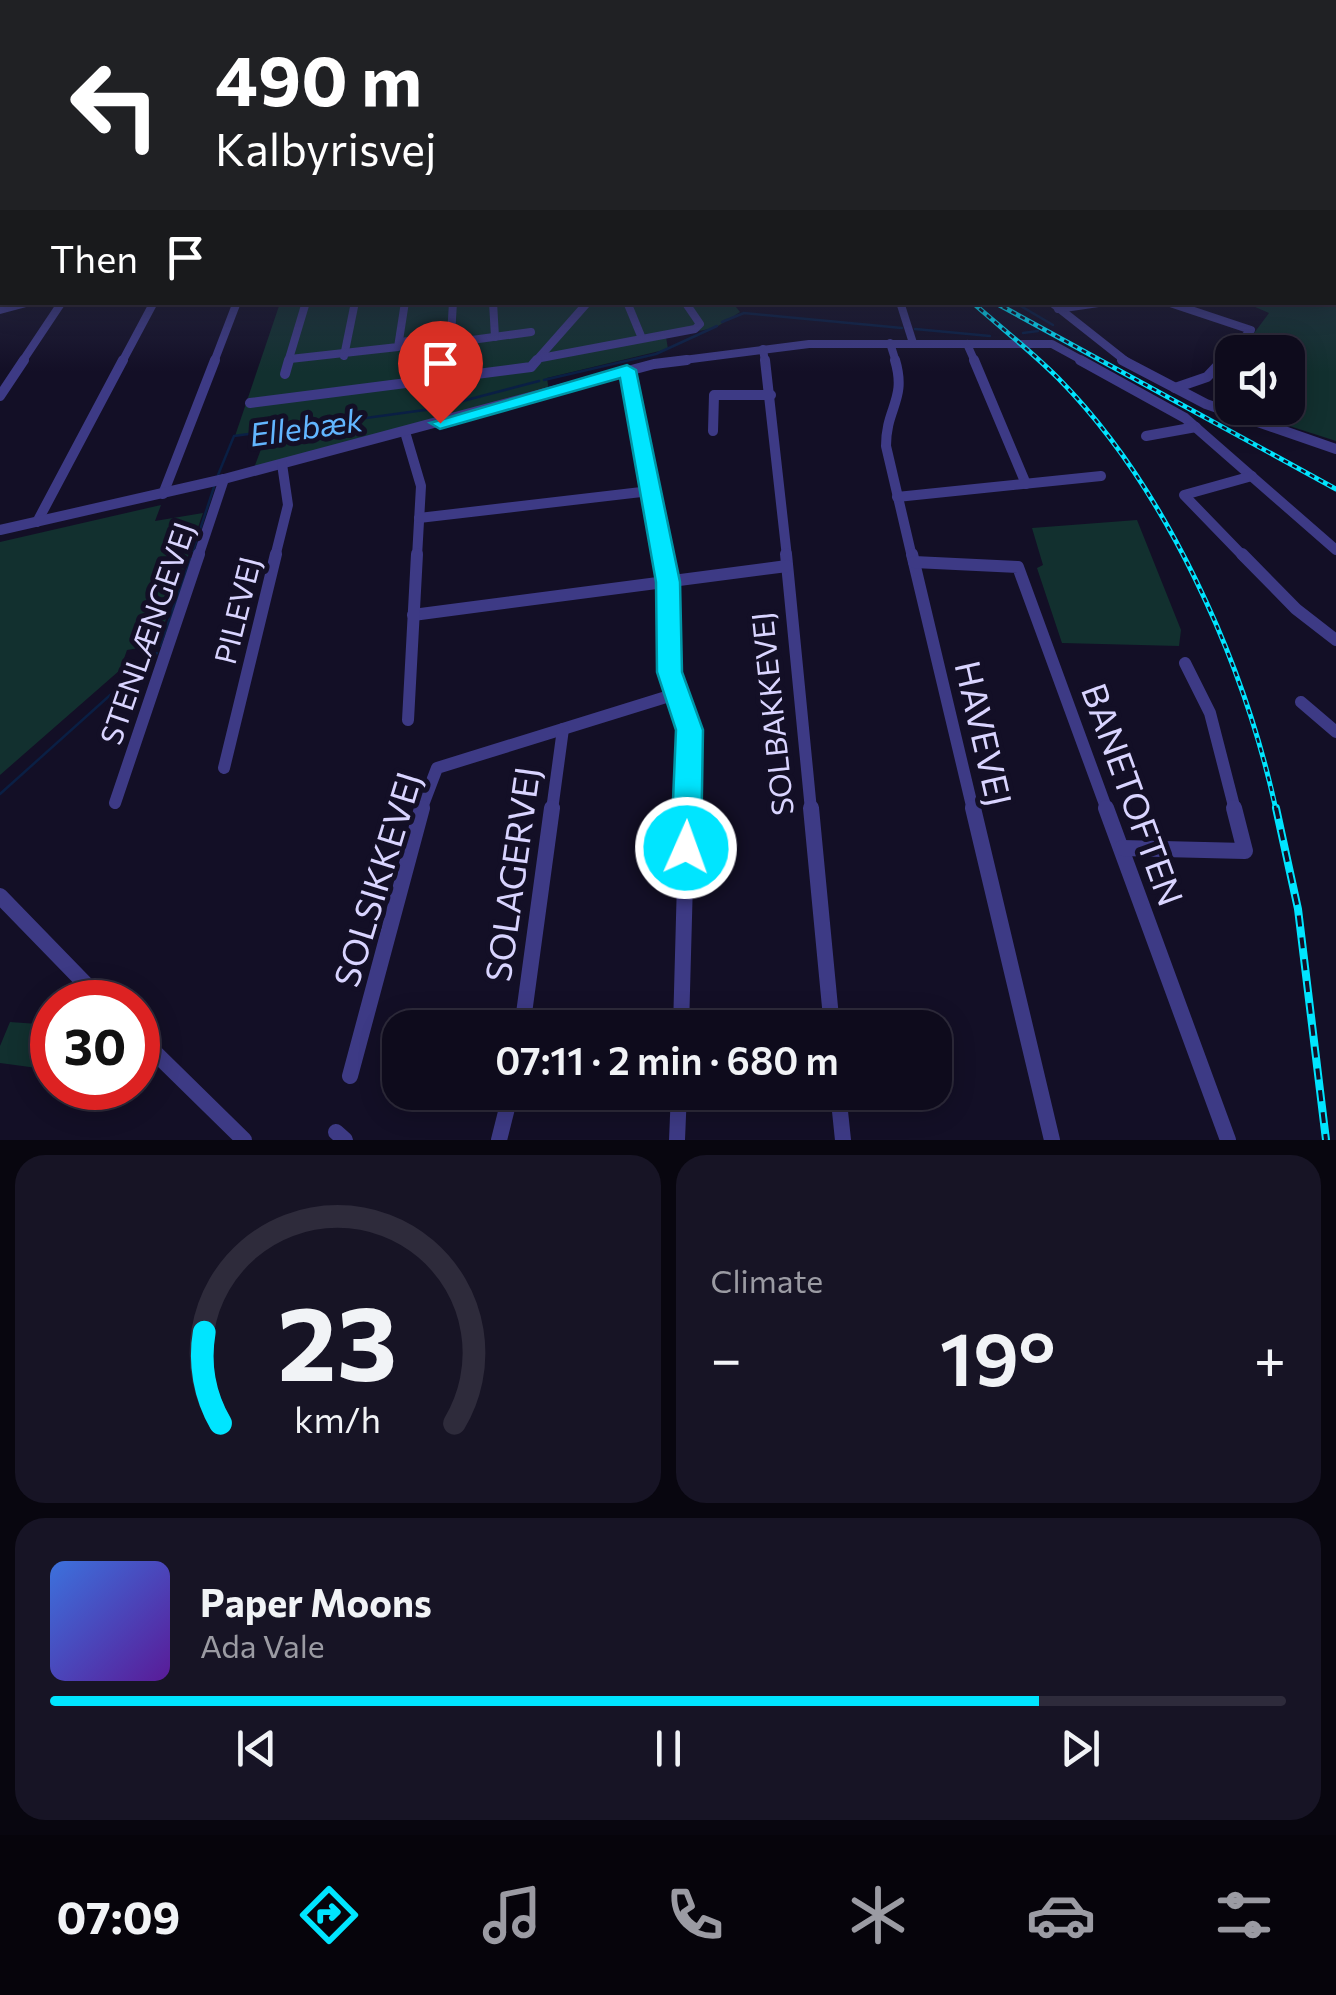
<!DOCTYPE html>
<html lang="en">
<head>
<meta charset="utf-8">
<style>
	:root { --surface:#0e0b1c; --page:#171425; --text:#f1f3f6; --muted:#9b9ba3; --line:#2e2b3b; --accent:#00e5ff }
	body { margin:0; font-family:Commissioner,sans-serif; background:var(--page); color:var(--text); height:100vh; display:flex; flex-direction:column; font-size:38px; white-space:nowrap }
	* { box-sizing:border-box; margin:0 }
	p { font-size:32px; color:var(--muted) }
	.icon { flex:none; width:55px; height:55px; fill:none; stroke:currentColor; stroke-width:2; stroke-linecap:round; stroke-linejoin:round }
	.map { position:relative; height:1140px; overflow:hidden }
	.drawer { display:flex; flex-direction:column; gap:15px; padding:15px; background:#08060f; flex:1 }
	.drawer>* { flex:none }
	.banner { position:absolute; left:0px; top:0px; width:1338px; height:305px; box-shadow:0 5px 25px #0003,0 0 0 2px var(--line); background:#202124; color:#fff; overflow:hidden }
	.fabs { position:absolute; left:1215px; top:335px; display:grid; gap:20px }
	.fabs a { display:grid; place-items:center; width:90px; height:90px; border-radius:20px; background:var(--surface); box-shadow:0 5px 25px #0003,0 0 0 2px var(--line); font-size:50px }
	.speed { position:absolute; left:30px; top:980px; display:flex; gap:20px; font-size:50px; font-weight:700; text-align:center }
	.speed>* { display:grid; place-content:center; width:130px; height:130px; border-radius:50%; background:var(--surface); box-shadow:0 5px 25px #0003,0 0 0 2px var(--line); line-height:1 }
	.speed .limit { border:15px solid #d22; background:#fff; color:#111 }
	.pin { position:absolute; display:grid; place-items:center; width:85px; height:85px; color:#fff; margin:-102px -42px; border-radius:50% 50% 50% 0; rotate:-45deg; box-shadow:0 0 10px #0007 }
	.pin .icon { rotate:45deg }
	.me { position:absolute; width:110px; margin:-55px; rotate:2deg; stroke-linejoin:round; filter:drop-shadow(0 0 8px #0008) }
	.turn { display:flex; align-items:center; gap:35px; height:210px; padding:0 50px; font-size:45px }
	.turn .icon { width:130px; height:130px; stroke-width:2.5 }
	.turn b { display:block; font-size:70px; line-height:85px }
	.then { display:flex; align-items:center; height:95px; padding:0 50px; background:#0003; gap:20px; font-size:38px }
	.big { font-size:75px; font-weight:600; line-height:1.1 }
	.drawer .tile { flex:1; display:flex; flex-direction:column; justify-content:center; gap:15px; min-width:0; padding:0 35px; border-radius:30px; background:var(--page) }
	.drawer .dial { align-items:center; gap:0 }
	.dial svg { height:260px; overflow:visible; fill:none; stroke:var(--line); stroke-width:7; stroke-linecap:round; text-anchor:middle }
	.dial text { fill:var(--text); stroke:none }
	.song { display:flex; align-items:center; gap:30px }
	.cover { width:120px; height:120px; border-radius:15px; background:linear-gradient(135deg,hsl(220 70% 55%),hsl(270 70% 35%)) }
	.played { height:10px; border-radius:5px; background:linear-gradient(90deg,var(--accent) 80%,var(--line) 80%) }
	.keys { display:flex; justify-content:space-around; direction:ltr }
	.heat { display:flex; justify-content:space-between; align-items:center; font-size:55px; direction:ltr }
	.drawer .tiles { flex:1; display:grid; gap:15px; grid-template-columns:1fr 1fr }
	.tile:last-child { grid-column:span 2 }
	.trip { position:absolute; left:382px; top:1010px; width:570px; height:100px; border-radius:30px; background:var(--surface); box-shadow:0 5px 25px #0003,0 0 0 2px var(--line); font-weight:600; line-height:100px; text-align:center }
	.tabs { display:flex; height:160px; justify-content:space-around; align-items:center; background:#06040b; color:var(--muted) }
	.tabs .icon { width:70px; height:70px }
	.tabs .selected { color:var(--accent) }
	.tabs b { font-size:45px; color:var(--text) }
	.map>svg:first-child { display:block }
	.green { fill:#12302f }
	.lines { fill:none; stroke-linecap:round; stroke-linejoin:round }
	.stream { stroke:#0a1f44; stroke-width:2.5 }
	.minor-far3 { stroke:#3d3a85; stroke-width:8 }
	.minor-far2 { stroke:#3d3a85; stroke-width:10 }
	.minor-far1 { stroke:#3d3a85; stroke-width:12 }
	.minor { stroke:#3d3a85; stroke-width:16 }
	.rail-far1-casing { stroke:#00e5ff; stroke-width:5 }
	.rail-casing { stroke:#00e5ff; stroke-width:8 }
	.rail-far1 { stroke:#130f26; stroke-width:2.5; stroke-dasharray:5; stroke-linecap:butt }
	.rail { stroke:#130f26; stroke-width:4; stroke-dasharray:11; stroke-linecap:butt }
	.route { fill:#00e5ff; stroke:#0095a6; stroke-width:2.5 }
	.labels { text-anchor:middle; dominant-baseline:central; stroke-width:10; stroke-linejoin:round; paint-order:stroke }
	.street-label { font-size:30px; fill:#d9d4ff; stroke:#130f26 }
	.water-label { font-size:32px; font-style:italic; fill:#62b6ff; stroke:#130f26 }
	.near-street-label { font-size:35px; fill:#d9d4ff; stroke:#130f26 }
</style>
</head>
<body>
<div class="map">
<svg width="1336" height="1140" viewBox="0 0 1336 1140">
	<rect width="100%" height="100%" fill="#130f26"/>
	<g class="green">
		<path d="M1336,212V441L1233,408H1288V352H1240L1269,313L1246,303L1335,302Z"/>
		<path d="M732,302L740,312L715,328L666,337L668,349L547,378L549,391L254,468L267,433L235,436L280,303Z"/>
		<path d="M161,505L155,521L203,513L157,645L127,650L120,670L0,775V542Z"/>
		<path d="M1137,520L1181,630L1179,646L1062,643L1037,568L1043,565L1032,528Z"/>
		<path d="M52,1013V1070L0,1063V1046L10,1022L38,1024Z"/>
	</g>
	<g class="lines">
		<g class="stream">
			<path d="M1014,302L1053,325"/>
			<path d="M722,322L744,313L902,328"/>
			<path d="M915,329L990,336"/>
			<path d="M1023,333L1038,331"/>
			<path d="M544,380L656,354L717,326"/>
			<path d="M218,475L234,436L432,409L539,381"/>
			<path d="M193,551L214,487"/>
			<path d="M160,646L191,559"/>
			<path d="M0,794L157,653"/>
		</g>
		<g class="minor-far3">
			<path d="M0,271L2,275"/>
			<path d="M453,302L451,336L457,342L531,332"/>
			<path d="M493,302L495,337"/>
			<path d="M627,302L641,336"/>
			<path d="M900,302L913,343"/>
			<path d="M1051,302L1127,362"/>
			<path d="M1167,302L1251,330L1221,362"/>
			<path d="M792,303L820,302"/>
			<path d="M1058,309L1105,302"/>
			<path d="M0,310L30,302"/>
			<path d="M400,342L451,336"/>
			<path d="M890,343L896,362"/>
			<path d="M967,344L975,362"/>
			<path d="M763,349L765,362"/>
			<path d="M344,356L355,302"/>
			<path d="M541,358L695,329L700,324L685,302"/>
			<path d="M290,359L398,347L405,302"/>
			<path d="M22,362L62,302"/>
			<path d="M122,362L154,302"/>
			<path d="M214,362L237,302"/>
			<path d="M288,362L306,302"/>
			<path d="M535,362L588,302"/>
			<path d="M668,362L809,344H1052L1085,362"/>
		</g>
		<g class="minor-far2">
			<path d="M765,360L787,557"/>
			<path d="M895,360C907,400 886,407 886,446L912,557"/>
			<path d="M974,360L1026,484"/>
			<path d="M1080,360L1185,418L1336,550"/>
			<path d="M1122,360L1206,404L1336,449"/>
			<path d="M627,370L663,557"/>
			<path d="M285,374L289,360"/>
			<path d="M1175,388L1207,377L1223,360"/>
			<path d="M0,396L24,360"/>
			<path d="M250,403L531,367L537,360"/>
			<path d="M713,431L714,395H771"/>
			<path d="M405,432L421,486L417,557"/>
			<path d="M1146,436L1196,427"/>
			<path d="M163,494L215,360"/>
			<path d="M897,497L1101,476"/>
			<path d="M419,518L650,491"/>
			<path d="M37,522L123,360"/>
			<path d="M0,530L224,479L654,364L687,360"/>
			<path d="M198,557L224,479"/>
			<path d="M275,557L288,505L282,464"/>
			<path d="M1244,557L1184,495L1252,476"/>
		</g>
		<g class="minor-far1">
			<path d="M663,554L668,582L670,672L689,729L687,810"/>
			<path d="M786,554L811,810"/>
			<path d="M912,554L973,810"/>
			<path d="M1242,554L1296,609L1336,640"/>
			<path d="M914,562L1018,567L1107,810"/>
			<path d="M413,615L787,566"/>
			<path d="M1185,663L1210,713L1235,810"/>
			<path d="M1301,702L1336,732"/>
			<path d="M408,720L417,554"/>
			<path d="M224,768L276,554"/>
			<path d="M115,803L199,554"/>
			<path d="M421,810L437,768L679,693"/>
			<path d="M552,810L563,729"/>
		</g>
		<g class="minor">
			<path d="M811,808L832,1028"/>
			<path d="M973,808L1052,1140"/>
			<path d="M1106,808L1228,1140"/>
			<path d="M1122,848L1245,851L1234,808"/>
			<path d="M0,896L103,1002"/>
			<path d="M522,1028L552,808"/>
			<path d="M681,1028L687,808"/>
			<path d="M138,1036L244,1140"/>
			<path d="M350,1076L422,808"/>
			<path d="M838,1092L843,1140"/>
			<path d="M336,1132L345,1140"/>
			<path d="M499,1140L511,1092"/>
			<path d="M677,1140L679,1092"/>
		</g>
		<g class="rail-far1-casing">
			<g id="rail-far1">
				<path d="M972,302C1000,327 1031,351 1058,378C1166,487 1244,662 1276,810"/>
				<path d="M994,302L1336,489"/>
			</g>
		</g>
		<g class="rail-casing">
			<path id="rail" d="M1276,808L1298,909L1326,1140"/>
		</g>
		<use href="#rail-far1" class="rail-far1"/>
		<use href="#rail" class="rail"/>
	</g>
	<linearGradient id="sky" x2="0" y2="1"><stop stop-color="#0a0815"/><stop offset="0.57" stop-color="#333752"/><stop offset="1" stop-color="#333752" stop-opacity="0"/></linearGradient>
	<rect width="1336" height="372" fill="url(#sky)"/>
	<path class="route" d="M627,365L636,370L680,582L682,672L703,730L701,848L697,859L686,864L675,859L671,848L676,730L657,672L656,582L620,378L440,429L430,423Z"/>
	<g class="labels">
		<g class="street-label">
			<text transform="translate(236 610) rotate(-76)">PILEVEJ</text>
			<text transform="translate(146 633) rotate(-71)">STENLÆNGEVEJ</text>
			<text transform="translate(771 714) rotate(-96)">SOLBAKKEVEJ</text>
		</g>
		<g class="water-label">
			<text transform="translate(306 426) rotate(-8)">Ellebæk</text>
		</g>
		<g class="near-street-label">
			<text transform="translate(985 733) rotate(77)">HAVEVEJ</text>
			<text transform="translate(1134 794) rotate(70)">BANETOFTEN</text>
			<text transform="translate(511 874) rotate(-82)">SOLAGERVEJ</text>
			<text transform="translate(376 879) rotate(-73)">SOLSIKKEVEJ</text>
		</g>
	</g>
</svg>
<div class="fabs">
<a><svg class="icon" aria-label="sound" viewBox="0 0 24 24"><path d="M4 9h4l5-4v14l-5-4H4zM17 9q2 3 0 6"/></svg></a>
</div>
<div class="speed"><div class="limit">30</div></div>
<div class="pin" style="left:440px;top:423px;background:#d93025"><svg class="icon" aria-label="arrive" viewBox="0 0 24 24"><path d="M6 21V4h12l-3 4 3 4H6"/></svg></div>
<svg class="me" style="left:686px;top:848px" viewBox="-20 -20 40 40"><circle r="17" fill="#00e5ff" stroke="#fff" stroke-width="3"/><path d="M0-11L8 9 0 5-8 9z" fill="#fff"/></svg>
<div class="trip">07:11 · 2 min · 680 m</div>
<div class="banner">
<div class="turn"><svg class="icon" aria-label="left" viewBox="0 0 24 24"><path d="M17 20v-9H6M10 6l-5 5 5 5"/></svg><div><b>490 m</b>Kalbyrisvej</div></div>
<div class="then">Then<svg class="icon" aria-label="arrive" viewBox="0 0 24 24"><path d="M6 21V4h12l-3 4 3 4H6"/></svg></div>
</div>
</div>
<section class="drawer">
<div class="tiles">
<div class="tile dial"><svg viewBox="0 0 100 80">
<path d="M14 69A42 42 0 1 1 86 69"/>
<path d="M14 69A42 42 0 0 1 9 41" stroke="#00e5ff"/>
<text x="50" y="56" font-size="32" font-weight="700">23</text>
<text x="50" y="72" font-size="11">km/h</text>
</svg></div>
<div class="tile"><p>Climate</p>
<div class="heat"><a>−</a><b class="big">19°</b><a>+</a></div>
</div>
<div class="tile">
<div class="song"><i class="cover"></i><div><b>Paper Moons</b><p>Ada Vale</p></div></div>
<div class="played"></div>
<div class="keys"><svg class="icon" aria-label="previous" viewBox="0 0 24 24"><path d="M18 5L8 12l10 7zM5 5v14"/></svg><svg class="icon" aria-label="pause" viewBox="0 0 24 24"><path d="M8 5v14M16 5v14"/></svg><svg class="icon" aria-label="next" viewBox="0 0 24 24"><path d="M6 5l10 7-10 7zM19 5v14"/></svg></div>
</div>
</div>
</section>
<nav class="tabs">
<b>07:09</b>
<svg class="icon selected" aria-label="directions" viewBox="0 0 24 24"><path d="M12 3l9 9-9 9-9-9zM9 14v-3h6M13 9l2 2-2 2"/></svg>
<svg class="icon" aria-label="music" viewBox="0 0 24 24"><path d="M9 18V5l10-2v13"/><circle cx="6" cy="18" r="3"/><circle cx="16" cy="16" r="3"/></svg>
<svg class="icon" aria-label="phone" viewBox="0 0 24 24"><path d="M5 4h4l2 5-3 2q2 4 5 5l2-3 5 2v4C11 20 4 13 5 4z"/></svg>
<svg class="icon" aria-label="climate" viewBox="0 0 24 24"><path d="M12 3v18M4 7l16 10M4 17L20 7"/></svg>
<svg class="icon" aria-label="car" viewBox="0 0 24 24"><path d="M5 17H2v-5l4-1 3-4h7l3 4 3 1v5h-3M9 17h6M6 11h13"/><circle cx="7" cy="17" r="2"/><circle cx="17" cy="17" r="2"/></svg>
<svg class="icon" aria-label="filters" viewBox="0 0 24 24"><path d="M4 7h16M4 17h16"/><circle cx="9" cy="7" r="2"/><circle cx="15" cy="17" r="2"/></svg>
</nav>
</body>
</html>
